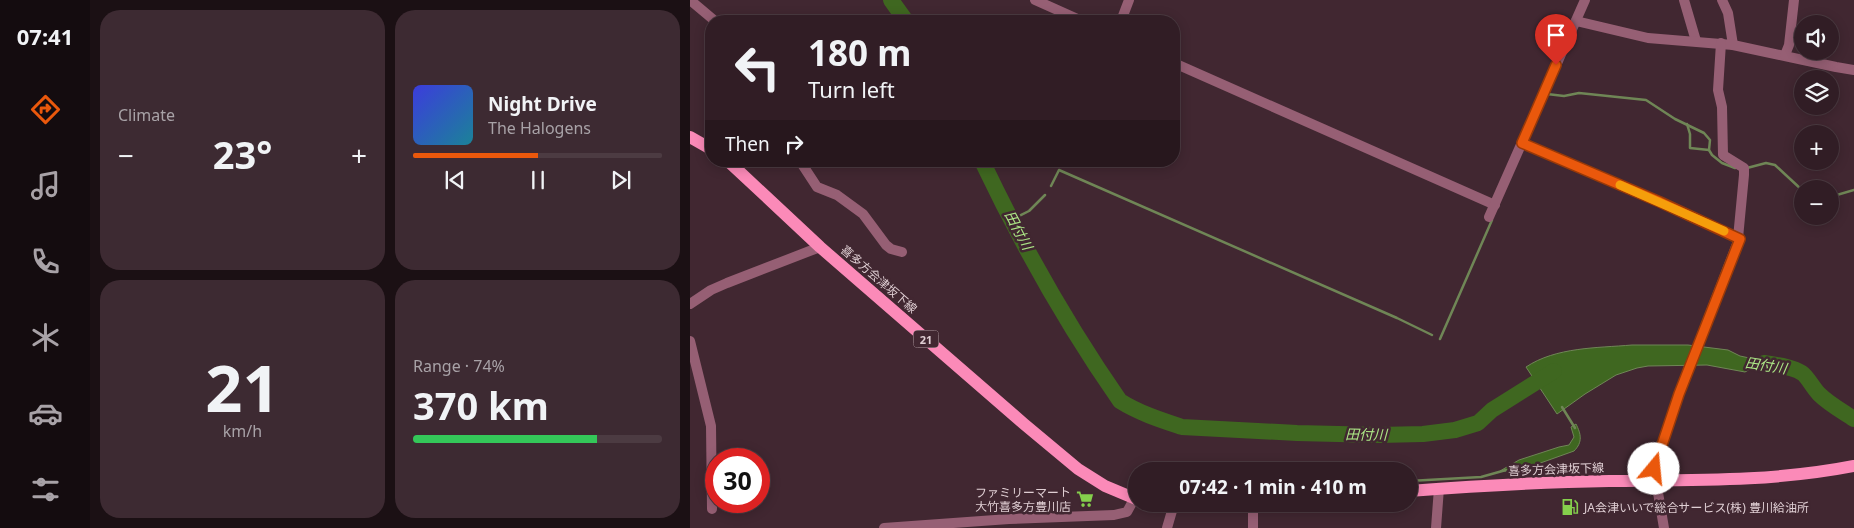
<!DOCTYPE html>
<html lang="en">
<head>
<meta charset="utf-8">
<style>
	:root { --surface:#311d25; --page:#3d2a32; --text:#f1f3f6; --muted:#a8a2a7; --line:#4c3b42; --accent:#ea580c }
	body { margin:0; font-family:"Noto Sans","Noto Sans JP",sans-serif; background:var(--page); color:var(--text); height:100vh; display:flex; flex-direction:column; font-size:19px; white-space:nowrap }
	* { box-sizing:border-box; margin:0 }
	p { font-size:16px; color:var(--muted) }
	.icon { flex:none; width:28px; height:28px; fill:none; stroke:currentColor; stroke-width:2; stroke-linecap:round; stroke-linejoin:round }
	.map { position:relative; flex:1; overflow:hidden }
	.drawer { display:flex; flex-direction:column; gap:10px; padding:10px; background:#1b1014; width:600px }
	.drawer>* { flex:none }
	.guide { position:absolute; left:15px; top:15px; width:475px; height:152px; border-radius:20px; box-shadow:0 2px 12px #0003,0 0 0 1px var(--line); background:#311d25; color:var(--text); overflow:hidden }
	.controls { position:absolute; left:1104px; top:15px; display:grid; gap:10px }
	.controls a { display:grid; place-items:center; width:45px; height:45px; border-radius:50%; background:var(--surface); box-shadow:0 2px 12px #0003,0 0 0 1px var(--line); font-size:25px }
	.speed { position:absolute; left:15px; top:448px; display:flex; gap:10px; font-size:25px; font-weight:700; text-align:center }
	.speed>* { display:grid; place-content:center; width:65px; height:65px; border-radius:50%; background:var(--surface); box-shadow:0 2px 12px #0003,0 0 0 1px var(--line); line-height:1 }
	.speed .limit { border:8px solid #d22; background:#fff; color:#111 }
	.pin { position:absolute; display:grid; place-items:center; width:42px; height:42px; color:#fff; margin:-51px -21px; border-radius:50% 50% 50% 0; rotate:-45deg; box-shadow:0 0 5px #0007 }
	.pin .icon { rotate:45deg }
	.me { position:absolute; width:55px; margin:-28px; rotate:17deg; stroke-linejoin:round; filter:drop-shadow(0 0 4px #0008) }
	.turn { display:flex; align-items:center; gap:18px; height:105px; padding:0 20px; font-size:22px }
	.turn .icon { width:65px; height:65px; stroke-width:2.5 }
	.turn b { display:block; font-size:35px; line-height:42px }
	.then { display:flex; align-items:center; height:48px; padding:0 20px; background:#0003; gap:10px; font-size:19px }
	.big { font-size:38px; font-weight:700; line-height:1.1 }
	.drawer .widget { flex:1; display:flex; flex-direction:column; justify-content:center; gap:8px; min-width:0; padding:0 18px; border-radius:20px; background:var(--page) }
	.drawer .dial { align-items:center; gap:0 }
	.dial b { font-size:65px; line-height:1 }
	.song { display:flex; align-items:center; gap:15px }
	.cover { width:60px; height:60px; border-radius:8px; background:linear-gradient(135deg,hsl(240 70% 55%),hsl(190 70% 35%)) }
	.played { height:5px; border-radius:2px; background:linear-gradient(90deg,var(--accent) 50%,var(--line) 50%) }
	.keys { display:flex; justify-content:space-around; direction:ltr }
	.heat { display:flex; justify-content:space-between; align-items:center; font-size:28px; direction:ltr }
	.charge { height:8px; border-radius:4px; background:linear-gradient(90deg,#34c759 74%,var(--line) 0) }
	.drawer .tiles { flex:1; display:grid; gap:10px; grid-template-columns:repeat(2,1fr) }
	.trip { position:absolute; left:438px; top:462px; width:290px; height:50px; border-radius:25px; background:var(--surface); box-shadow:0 2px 12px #0003,0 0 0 1px var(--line); font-weight:700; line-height:50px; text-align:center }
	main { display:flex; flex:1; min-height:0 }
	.tab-bar { display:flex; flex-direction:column; width:90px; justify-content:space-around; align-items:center; background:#140c0f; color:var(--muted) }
	.tab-bar .icon { width:35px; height:35px }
	.tab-bar .selected { color:var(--accent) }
	.tab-bar b { font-size:22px; color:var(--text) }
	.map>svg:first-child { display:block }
	.water { fill:#3f6720; stroke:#6f8656 }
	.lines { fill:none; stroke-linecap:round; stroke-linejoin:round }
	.stream { stroke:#6f8656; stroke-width:2.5 }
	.river { stroke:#3f6720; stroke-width:16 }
	.minor { stroke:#965f74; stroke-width:10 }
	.primary { stroke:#fb8ab8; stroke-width:12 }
	.route-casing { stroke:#983908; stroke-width:12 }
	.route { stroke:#ea580c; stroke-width:9 }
	.slow { stroke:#f59e0b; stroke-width:9 }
	.labels { text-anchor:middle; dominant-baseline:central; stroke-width:5; stroke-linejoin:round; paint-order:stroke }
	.shield { fill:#412731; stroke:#b09ca2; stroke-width:1 }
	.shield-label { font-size:11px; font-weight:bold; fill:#dfced3 }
	.street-label { font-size:12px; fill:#dfced3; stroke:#412731 }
	.poi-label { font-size:12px; fill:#dfced3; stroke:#412731; text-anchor:end }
	.water-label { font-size:14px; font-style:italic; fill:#ade887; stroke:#412731 }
</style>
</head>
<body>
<main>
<nav class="tab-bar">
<b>07:41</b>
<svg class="icon selected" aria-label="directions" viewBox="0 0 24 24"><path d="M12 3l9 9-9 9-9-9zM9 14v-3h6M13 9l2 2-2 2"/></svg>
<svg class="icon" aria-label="music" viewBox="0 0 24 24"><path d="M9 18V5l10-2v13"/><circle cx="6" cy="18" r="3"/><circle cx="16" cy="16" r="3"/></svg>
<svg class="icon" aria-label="phone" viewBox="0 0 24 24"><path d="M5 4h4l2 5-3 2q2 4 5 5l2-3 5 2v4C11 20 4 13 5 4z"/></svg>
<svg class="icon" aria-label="climate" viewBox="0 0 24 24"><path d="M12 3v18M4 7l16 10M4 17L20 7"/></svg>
<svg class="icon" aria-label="car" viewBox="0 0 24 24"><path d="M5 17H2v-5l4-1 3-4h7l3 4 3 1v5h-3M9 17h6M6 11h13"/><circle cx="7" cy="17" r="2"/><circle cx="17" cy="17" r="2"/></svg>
<svg class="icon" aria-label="filters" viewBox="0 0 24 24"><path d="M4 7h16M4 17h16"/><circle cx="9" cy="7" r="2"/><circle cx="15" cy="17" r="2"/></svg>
</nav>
<section class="drawer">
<div class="tiles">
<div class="widget"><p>Climate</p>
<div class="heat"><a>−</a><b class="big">23°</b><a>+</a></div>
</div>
<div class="widget">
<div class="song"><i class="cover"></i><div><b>Night Drive</b><p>The Halogens</p></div></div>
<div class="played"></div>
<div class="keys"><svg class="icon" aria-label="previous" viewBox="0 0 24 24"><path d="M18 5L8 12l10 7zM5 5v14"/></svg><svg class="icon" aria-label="pause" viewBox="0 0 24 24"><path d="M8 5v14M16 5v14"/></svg><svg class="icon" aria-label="next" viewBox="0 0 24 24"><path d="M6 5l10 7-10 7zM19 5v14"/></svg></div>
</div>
<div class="widget dial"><b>21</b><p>km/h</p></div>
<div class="widget"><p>Range · 74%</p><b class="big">370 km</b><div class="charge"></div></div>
</div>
</section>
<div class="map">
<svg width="1164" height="528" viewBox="0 0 1164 528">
	<rect width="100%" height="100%" fill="#412731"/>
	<g class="water">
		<path d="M942,345H998L1038,350L1050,356L1092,365L1099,370L1069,364L1055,372L1017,365L958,366L947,368L926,375L895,394L867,414L836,367C866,347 907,348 942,345Z"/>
		<path d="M886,424C891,434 893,442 884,451L828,471H810L829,460L869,447L879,445L884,437L881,427Z"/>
	</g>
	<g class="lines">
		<g class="stream">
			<path d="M857,94L874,96L889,93L956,100L985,119L1014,133L1020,140L1019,150L1022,155L1032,163L1045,168"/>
			<path d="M997,124L1000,134V148L1019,150"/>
			<path d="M1057,168L1076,163L1085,165L1112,190"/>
			<path d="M361,186L369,170L707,318L742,335"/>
			<path d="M1140,197L1164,190"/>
			<path d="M321,220L339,211L355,195"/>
			<path d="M750,339L802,220"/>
			<path d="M872,407L885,428"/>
			<path d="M493,468L516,466L548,471"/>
			<path d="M719,481L791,477L816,470"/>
		</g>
		<g class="river">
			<path d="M201,0L216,21"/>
			<path d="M292,161C332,245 377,325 430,401C449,413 471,420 492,427L607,433L689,435L733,434L765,430L788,423L802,410L864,371"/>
			<path d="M1074,363C1086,365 1101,366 1112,373C1117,376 1123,388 1129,394C1139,404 1152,411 1164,419"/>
		</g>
		<g class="minor">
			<path d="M0,0L25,21"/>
			<path d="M345,0L392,21"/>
			<path d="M994,0L1006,41"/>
			<path d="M1032,0L1038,13L1043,45"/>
			<path d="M431,21L439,0"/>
			<path d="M886,21L958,38L1043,45L1146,67L1164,70"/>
			<path d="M1031,43L1028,90L1032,107L1033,155L1054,168V175L1048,238"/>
			<path d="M1095,55L1099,45L1104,0"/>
			<path d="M484,63L805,205"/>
			<path d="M832,143L970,202L1049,239L989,394L967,459L964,469L974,528"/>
			<path d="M110,161L127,187L147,195L173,214L196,245L201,249L212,252"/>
			<path d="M799,217L895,0"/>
			<path d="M0,304L21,290L37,283L130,247"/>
			<path d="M0,341L21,426L22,509"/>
			<path d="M563,504V528"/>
			<path d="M194,528L319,519L424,515L437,512L444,499"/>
			<path d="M477,528L484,504"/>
			<path d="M746,528L749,488"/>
		</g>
		<g class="primary">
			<path d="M0,137L21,149"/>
			<path d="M38,161L130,247L334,424L388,469L415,486L446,499"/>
			<path d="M719,491C785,486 852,482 919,481C1001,480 1083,482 1164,466"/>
			<path d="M465,504H493"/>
		</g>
	</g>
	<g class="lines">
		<g class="route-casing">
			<path id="route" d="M866,65L832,143L970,202L1050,239L989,394L964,469"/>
		</g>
		<use href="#route" class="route"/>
		<path class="slow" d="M930,185L1034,231"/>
	</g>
	<defs>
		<g id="supermarket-bare" transform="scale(1.35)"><path d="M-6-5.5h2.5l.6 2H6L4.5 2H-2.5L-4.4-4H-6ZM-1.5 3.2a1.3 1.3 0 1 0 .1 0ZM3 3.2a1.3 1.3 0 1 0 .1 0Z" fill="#85cf4c" stroke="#412731" stroke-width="2.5" paint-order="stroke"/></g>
		<g id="fuel-bare" transform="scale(1.35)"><path d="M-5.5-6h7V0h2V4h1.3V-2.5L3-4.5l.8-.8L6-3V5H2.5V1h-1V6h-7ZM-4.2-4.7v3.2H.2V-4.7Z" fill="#85cf4c" stroke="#412731" stroke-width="2.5" paint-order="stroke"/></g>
	</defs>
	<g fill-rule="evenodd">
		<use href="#supermarket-bare" x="395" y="499"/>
		<use href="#fuel-bare" x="880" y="507"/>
	</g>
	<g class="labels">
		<rect class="shield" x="223.5" y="330.5" width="25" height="17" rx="4"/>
		<g class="shield-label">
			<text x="236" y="339">21</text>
		</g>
		<g class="street-label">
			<text transform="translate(189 279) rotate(41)">喜多方会津坂下線</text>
			<text transform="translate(866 469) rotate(-2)">喜多方会津坂下線</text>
		</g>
		<g class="poi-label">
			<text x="381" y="492">ファミリーマート<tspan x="381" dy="14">大竹喜多方豊川店</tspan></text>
			<text x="894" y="507" text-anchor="start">JA会津いいで総合サービス(株) 豊川給油所</text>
		</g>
		<g class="water-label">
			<text transform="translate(329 230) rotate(62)">田付川</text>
			<text transform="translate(1076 365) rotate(9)">田付川</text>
			<text transform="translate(676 434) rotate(1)">田付川</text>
		</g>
	</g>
</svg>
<div class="controls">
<a><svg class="icon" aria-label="sound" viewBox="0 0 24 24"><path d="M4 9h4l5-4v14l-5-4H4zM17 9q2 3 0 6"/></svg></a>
<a><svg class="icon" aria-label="layers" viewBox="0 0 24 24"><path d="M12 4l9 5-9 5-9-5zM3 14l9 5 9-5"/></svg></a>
<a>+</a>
<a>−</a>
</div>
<div class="speed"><div class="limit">30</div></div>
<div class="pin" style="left:866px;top:65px;background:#d93025"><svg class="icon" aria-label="arrive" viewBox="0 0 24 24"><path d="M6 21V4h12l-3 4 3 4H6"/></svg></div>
<svg class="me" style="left:964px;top:469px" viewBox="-20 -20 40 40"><circle r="19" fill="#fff"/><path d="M0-13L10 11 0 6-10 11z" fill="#ea580c"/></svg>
<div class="trip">07:42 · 1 min · 410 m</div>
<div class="guide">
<div class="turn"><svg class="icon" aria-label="left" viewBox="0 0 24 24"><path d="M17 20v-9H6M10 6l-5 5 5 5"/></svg><div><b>180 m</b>Turn left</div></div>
<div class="then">Then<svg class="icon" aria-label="right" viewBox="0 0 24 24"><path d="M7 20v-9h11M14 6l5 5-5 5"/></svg></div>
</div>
</div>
</main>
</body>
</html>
